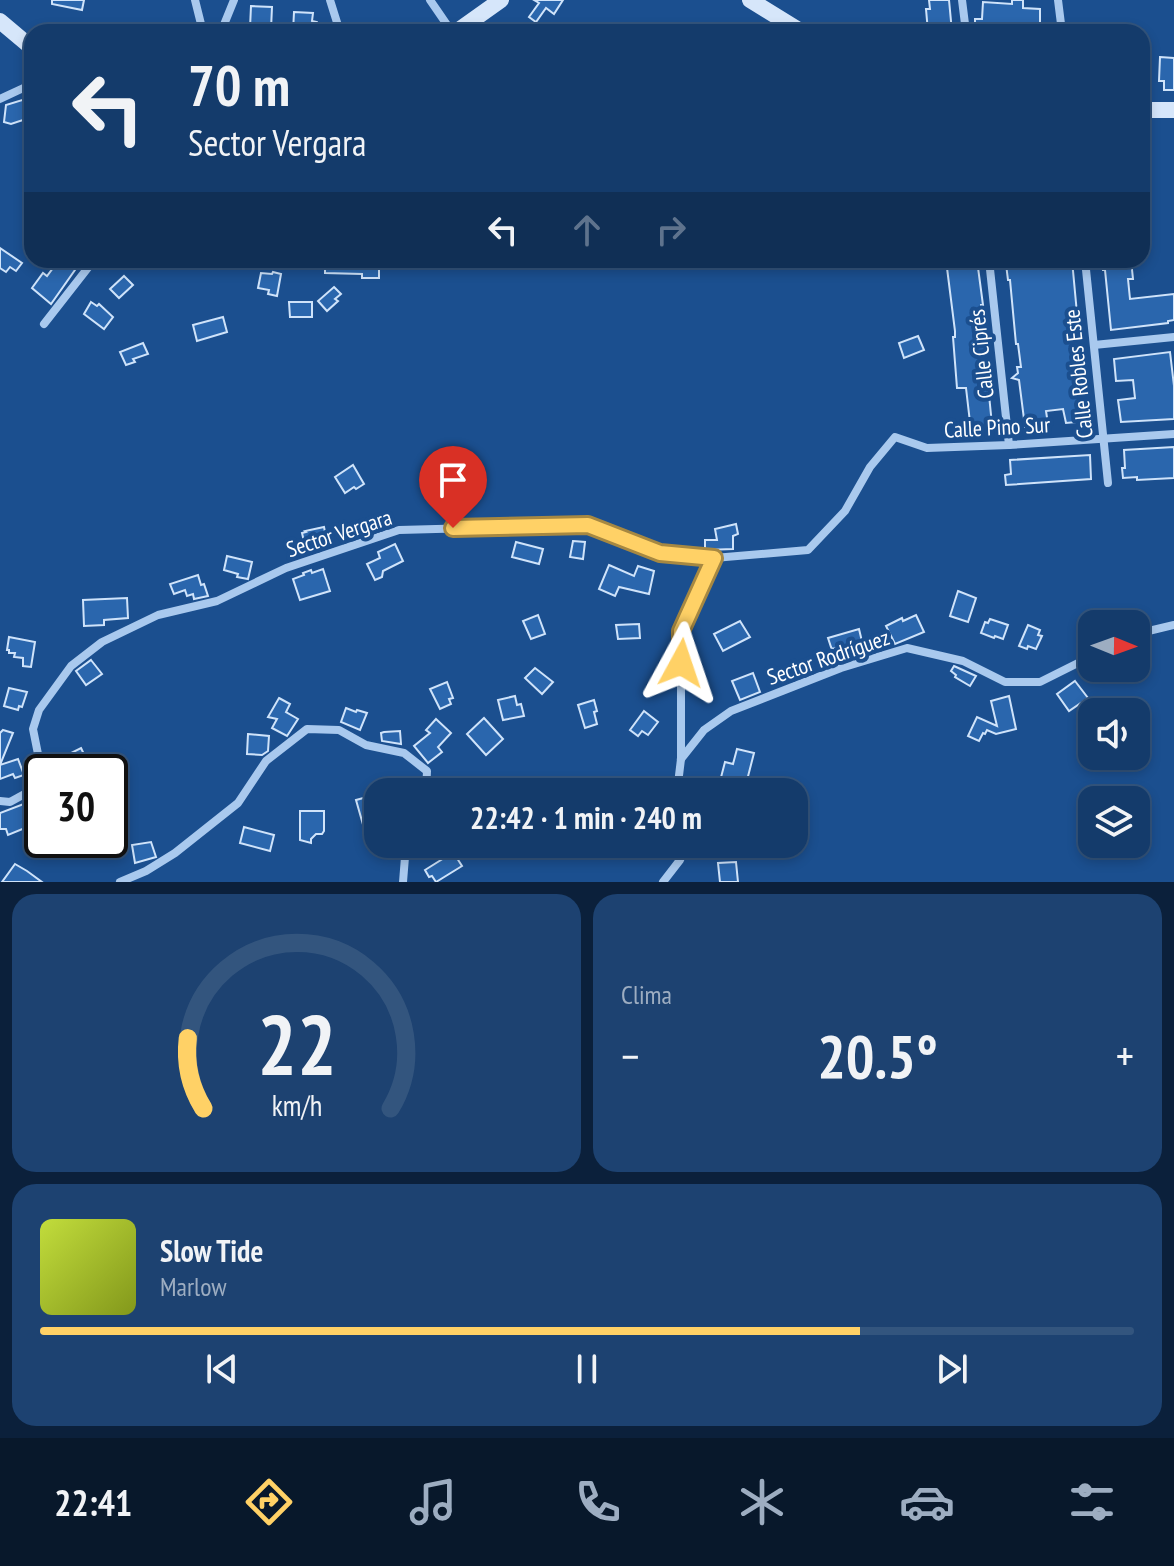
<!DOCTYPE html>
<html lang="es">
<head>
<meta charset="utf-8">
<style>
	:root { --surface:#143b6b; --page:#1d4271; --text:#f1f3f6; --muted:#9dadc1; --line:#33557e; --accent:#ffd166 }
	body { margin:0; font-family:"PT Sans Narrow",sans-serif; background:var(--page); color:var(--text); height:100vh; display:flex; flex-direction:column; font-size:30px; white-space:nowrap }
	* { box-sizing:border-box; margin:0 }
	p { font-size:26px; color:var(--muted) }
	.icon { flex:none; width:44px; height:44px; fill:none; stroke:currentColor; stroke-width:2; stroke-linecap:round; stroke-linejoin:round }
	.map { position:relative; height:882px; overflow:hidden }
	.panel { display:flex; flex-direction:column; gap:12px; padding:12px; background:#0b203b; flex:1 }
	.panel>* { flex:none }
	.hud { position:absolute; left:24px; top:24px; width:1126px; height:244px; border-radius:24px; box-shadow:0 4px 12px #0003,0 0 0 2px var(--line); background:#143b6b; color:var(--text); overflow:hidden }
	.needle { width:52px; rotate:91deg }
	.controls { position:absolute; left:1078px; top:610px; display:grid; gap:16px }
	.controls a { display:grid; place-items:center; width:72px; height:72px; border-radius:16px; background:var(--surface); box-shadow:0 4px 12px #0003,0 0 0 2px var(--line); font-size:40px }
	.speed { position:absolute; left:24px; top:754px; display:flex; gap:16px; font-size:40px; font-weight:700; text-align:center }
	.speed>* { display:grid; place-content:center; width:104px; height:104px; border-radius:50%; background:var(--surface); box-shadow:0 4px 12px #0003,0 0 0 2px var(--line); line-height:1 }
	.speed .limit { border:4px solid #111; border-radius:12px; background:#fff; color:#111 }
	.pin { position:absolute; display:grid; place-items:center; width:68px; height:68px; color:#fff; margin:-82px -34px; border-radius:50% 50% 50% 0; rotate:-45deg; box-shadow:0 0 8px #0007 }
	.pin .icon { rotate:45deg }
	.me { position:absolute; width:88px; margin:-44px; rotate:5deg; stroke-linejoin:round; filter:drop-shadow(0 0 6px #0008) }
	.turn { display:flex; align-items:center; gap:28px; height:168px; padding:0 32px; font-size:36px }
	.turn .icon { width:104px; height:104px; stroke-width:2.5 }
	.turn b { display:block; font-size:56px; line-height:68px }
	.lanes { display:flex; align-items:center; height:76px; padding:0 32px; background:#0003; justify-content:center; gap:40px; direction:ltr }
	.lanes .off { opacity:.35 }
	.big { font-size:60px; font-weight:800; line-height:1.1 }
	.panel .widget { flex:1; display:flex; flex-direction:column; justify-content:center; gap:12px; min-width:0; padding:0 28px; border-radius:24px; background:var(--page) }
	.panel .dial { align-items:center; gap:0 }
	.dial svg { height:208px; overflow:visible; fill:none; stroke:var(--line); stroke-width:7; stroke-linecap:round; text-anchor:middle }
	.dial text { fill:var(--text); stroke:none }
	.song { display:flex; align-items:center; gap:24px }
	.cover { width:96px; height:96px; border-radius:12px; background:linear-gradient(135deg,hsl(70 70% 55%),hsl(70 70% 35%)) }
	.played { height:8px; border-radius:4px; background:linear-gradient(90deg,var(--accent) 75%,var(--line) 75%) }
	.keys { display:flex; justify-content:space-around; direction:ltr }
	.heat { display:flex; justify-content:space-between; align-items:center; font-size:44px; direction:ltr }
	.panel .tiles { flex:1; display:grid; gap:12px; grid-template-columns:1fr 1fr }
	.widget:last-child { grid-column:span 2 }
	.trip { position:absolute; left:364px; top:778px; width:444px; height:80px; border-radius:24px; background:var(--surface); box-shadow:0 4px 12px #0003,0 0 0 2px var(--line); font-weight:800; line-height:80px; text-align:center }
	.tabs { display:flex; height:128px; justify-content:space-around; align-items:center; background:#08182b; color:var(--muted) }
	.tabs .icon { width:56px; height:56px }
	.tabs .current { color:var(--accent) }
	.tabs b { font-size:36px; color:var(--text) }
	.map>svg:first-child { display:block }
	.building { fill:#2a66ad; stroke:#cfe3fa; stroke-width:2 }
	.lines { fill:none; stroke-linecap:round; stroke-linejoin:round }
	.street { stroke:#a9c9ee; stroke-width:8 }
	.secondary { stroke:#d6e6fa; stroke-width:16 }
	.route-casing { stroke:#a68842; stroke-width:20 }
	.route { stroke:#ffd166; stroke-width:14 }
	.labels { text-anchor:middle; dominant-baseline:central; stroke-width:8; stroke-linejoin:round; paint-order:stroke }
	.street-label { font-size:22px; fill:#fff; stroke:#1b4f8f }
</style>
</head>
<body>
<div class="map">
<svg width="1174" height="882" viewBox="0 0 1174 882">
	<rect width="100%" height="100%" fill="#1b4f8f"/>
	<g class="building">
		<path d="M52,0H84L82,10L52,4Z"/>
		<path d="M534,0H563L554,14L546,8L536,22L529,17L539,3Z"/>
		<path d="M929,0H949L952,32H928L926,9H930Z"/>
		<path d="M1012,0H1023V8L1040,9V31H975V19H982L983,2L1012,4Z"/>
		<path d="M251,6L272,7L271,29L250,28Z"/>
		<path d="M294,12L313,13L312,21L317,22L320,32H293Z"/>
		<path d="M1160,57L1174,58V90H1164V81H1159Z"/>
		<path d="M32,97V117L11,124L4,122L6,105Z"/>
		<path d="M0,248L22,263L16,271L10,267L6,272L0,268Z"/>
		<path d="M59,260H82L51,304L32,288L43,273L47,276Z"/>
		<path d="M325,260H379V278H362V274L325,273Z"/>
		<path d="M948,260H977L983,305H981L982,324L992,425V428L987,430L971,431L966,388H957L953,337H955V331L947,268L949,267Z"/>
		<path d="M1008,260H1072L1087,421L1066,423L1063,409L1046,411L1048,424L1025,427L1019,380L1012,378L1018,373L1017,367H1021L1018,344H1016L1010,280H1008L1006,264H1008Z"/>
		<path d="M1102,260H1131L1133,279H1128L1130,299L1174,294V320L1168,321V323L1111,330L1105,270H1103Z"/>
		<path d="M273,272L281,274L277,296L268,294L269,290L258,288L261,273L272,274Z"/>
		<path d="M124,276L133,285L119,298L110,289Z"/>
		<path d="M334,287L341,294L335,299L338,301L327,311L318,301Z"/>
		<path d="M91,302L97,306L99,304L113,317L104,329L84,314Z"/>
		<path d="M289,302H312V317H290Z"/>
		<path d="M223,317L227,332L197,341L193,325Z"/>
		<path d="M918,336L924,350L904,358L899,343Z"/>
		<path d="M143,343L148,354L133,359L135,362L126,365L120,352Z"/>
		<path d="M1170,352L1174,386V419L1121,422L1118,400L1135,398L1133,380L1116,381L1114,359Z"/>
		<path d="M1174,447V478L1137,480V477L1123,478L1122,468H1125L1124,450Z"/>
		<path d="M1090,455L1091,479L1006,485L1005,475L1011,474L1010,460Z"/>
		<path d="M353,465L364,484L356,489L354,487L345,493L335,477Z"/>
		<path d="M736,524L738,534L733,536V549L705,550V540H717L715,529Z"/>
		<path d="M324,527L328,546L306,550L302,533L306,532L305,531Z"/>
		<path d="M573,541L585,542L583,559L570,557Z"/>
		<path d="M516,542L543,549L539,564L512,557Z"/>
		<path d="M395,544L403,561L383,571L382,577L375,580L367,564L380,558L378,552Z"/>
		<path d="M227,556L252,562L248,579L237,577L238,574L224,570Z"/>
		<path d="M609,565L634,576L638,566L654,571L649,594L619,587L615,596L599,589Z"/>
		<path d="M323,569L330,591L300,600L293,579L304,575L303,573L311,570L312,573Z"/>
		<path d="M198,575L201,585L204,584L208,596L194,599L193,594L187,596L185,590L174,594L170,584Z"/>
		<path d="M958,591L976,598L968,622L950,616Z"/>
		<path d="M127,598L128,618L104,620V625L84,626L83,600Z"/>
		<path d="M538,615L545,634L531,639L523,621Z"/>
		<path d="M916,615L924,632L895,644L886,626L902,618L903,621Z"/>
		<path d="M990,619L1008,625L1003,639L995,636L994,638L981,633L985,622L988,623Z"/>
		<path d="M740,621L750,637L723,651L714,634Z"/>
		<path d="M639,624L640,638L618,639L616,625Z"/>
		<path d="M1028,625L1040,630L1038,635L1042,636L1036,649L1028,646L1027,649L1019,646Z"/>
		<path d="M859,629L864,650L841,655L839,647L832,649L831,647L828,638Z"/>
		<path d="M9,637L35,642L31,667L23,666V658L14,657L15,653H9V650H7Z"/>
		<path d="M91,660L102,674L86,685L76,671Z"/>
		<path d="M954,666L976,676L970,686L955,677L956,675L951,671Z"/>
		<path d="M535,668L553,682L542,694L525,678Z"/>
		<path d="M753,673L760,692L740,700L732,681Z"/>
		<path d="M1075,681L1088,698L1069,711L1057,694Z"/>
		<path d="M447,682L453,698L449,699L451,704L440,709L430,689Z"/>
		<path d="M9,688L27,692L22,707L19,706L18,710L4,706Z"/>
		<path d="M515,696L517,705L521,704L524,716L503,720L498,700Z"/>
		<path d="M1009,696L1016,729L996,734L987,730L985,734L983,733L979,741L968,736L977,717L997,726L991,701Z"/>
		<path d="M279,698L290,704L286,712L298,719L287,736L272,728L277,719L268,717Z"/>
		<path d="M594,700L597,711L594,712L597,724L585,728L578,705Z"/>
		<path d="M346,708L356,712L357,710L367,713L360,730L341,722Z"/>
		<path d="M644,711L658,722L648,735L642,731L638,736L630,730Z"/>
		<path d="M484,718L503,739L486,755L467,734Z"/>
		<path d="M436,719L451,733L438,747L442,752L428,763L414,746L430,733L426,730Z"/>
		<path d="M3,730L13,733L0,765L18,759L24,775L15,778L13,774L0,779V733Z"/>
		<path d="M400,731L401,744L382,741L381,733L384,732Z"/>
		<path d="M248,734L269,736L268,751L262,755L247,754Z"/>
		<path d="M81,748L89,765L76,772H61L55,761Z"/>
		<path d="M737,749L754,753L744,792L719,785L725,762L733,764Z"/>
		<path d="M378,794V825L364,828L356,800Z"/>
		<path d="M42,797V821L8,835L6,829H0V813Z"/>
		<path d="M300,811H324V831L322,834H316L311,839V843L300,840Z"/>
		<path d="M244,827L274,835L270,851L240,843Z"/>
		<path d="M151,842L156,857L135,863L132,845Z"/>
		<path d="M449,855L450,858L455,855L462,866L436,882L432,876L429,877L425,870Z"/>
		<path d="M736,862L738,882H720L718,863Z"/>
		<path d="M15,864L27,871L42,882H2Z"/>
	</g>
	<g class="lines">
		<g class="street">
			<path d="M195,0L203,32"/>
			<path d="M330,0L340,32"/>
			<path d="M430,0L452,32"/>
			<path d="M962,0L966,32"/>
			<path d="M1058,0L1062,32"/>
			<path d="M221,32L234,0"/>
			<path d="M0,99L32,84"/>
			<path d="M989,260L1009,445"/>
			<path d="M1085,260L1108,483"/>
			<path d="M256,264V260"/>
			<path d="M44,324L94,260"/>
			<path d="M1094,345L1174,337"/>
			<path d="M1136,634L1174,625"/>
			<path d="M681,759L704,730L731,711L841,668L907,648L963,661L1005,682H1040L1092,656"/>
			<path d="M677,792L681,759V631L714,558"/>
			<path d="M0,801L10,802L30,791L41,769L33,729L39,710L71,666L102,642L158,615L217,601L286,568L399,530L588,525L660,553L714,558L808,550L845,511L870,467L895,437L927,448L1009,445L1174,434"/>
			<path d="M120,882L146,871L175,853L238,803L266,761L307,729L339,730L366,745L404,753L427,771L426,792"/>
			<path d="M403,882L405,857L411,844"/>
			<path d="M663,882L680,860L687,844"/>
		</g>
		<g class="secondary">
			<path d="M750,0L802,32"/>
			<path d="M0,21L32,48"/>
			<path d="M456,32L501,0"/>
			<path d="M1142,110H1174"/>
		</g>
	</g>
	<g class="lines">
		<g class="route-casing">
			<path id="route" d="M453,528L588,525L660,553L714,558L681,631V663"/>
		</g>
		<use href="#route" class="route"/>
	</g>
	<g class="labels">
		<g class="street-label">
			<text transform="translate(981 354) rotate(-96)">Calle Ciprés</text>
			<text transform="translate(1078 374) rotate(-96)">Calle Robles Este</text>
			<text transform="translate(997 427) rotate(-3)">Calle Pino Sur</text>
			<text transform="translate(339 533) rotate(-18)">Sector Vergara</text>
			<text transform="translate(828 657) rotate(-19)">Sector Rodríguez</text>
		</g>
	</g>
</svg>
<div class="controls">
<a><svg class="needle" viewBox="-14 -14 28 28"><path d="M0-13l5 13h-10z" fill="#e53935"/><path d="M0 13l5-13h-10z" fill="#9dadc1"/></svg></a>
<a><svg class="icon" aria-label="sound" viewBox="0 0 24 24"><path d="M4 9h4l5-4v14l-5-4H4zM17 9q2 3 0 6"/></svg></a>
<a><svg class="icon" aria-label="layers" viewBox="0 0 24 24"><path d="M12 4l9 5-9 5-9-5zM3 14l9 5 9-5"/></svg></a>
</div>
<div class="speed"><div class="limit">30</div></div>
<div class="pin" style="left:453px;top:528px;background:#d93025"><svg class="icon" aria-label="arrive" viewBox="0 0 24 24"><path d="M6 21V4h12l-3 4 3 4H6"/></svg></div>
<svg class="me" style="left:681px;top:663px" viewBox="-20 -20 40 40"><path d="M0-17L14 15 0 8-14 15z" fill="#ffd166" stroke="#fff" stroke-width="4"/></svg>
<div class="trip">22:42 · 1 min · 240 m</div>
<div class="hud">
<div class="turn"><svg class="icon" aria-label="left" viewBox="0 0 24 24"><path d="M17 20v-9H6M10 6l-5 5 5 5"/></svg><div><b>70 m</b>Sector Vergara</div></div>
<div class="lanes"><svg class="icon" aria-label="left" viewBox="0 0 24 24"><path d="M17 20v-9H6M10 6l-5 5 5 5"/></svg><svg class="icon off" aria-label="ahead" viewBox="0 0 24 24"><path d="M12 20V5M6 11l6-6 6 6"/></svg><svg class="icon off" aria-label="right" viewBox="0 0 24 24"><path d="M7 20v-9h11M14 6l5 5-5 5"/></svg></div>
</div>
</div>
<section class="panel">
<div class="tiles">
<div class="widget dial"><svg viewBox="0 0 100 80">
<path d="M14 69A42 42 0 1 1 86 69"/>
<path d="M14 69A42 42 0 0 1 8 42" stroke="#ffd166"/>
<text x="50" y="56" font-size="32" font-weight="700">22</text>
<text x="50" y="72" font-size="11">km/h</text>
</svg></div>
<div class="widget"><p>Clima</p>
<div class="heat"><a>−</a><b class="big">20.5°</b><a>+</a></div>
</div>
<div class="widget">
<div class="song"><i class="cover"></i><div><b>Slow Tide</b><p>Marlow</p></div></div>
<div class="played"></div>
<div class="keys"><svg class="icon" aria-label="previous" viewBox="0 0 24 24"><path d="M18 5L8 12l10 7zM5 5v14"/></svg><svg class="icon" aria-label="pause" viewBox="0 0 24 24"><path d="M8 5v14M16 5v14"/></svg><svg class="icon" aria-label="next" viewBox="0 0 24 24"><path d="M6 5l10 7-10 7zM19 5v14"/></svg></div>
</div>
</div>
</section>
<nav class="tabs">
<b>22:41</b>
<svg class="icon current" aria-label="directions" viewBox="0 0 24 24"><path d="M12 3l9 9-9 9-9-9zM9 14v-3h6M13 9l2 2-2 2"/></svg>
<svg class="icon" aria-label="music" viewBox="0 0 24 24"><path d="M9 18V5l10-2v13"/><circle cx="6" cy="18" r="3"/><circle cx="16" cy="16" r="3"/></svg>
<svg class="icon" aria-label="phone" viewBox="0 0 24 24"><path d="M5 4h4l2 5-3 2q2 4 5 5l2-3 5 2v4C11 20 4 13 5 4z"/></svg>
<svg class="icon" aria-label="climate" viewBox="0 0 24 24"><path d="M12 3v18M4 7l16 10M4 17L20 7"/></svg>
<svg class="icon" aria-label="car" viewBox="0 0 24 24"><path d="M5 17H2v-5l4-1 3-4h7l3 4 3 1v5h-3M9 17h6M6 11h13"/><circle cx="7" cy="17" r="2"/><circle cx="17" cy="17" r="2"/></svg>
<svg class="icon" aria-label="filters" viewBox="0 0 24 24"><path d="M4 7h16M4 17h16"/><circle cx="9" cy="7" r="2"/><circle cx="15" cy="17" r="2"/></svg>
</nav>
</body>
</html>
